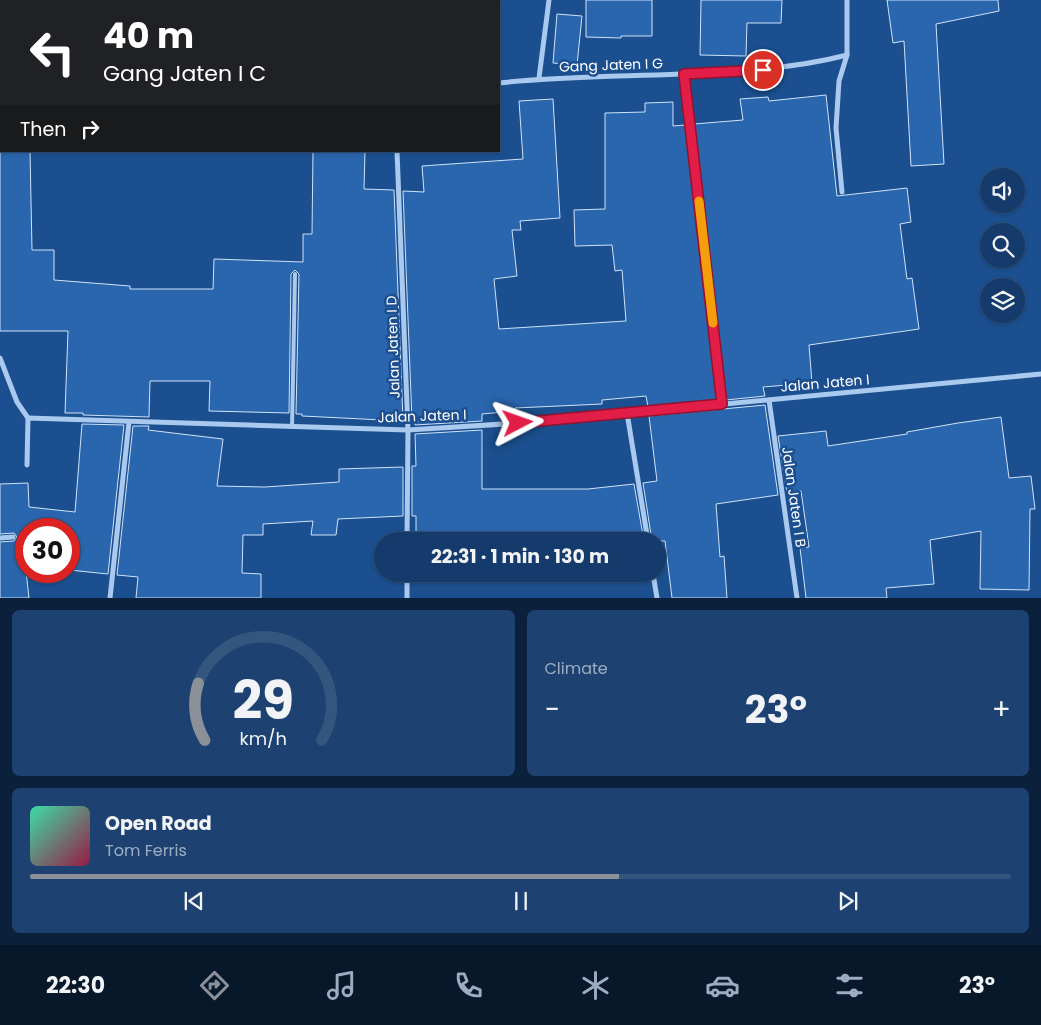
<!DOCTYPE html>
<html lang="en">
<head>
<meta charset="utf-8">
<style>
	:root { --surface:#143b6b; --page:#1d4271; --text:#f1f3f6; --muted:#9dadc1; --line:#33557e; --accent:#8c9099 }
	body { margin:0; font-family:Poppins,sans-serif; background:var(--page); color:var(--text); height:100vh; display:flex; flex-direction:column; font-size:19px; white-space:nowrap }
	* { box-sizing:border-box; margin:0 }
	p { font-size:16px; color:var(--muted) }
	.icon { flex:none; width:28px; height:28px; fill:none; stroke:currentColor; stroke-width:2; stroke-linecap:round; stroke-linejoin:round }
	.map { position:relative; height:598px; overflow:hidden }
	.details { display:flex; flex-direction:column; gap:12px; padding:12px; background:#0b203b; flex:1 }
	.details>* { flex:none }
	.hud { position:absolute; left:0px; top:0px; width:500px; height:152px; box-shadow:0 1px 4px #0004,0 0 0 1px var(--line); background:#202124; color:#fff; overflow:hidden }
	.buttons { position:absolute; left:980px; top:168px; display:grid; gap:10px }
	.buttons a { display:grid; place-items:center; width:45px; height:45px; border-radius:50%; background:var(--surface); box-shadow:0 1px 4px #0004,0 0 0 1px var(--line); font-size:25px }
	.speed { position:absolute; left:15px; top:518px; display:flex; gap:10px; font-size:25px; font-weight:700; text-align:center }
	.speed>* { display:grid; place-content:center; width:65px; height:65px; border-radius:50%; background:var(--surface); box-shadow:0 1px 4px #0004,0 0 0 1px var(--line); line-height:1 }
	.speed .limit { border:8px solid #d22; background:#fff; color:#111 }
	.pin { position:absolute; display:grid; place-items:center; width:42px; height:42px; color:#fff; margin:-21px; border:2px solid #fff; border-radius:50%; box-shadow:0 1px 5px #0007 }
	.me { position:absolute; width:55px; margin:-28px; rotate:86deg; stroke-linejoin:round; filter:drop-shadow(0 0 4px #0008) }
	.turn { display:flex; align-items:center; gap:18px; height:105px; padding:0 20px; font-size:22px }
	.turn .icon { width:65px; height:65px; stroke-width:2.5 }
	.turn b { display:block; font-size:35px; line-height:42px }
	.then { display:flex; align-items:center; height:48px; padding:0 20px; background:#0003; gap:10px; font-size:19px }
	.big { font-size:38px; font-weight:700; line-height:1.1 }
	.details .card { flex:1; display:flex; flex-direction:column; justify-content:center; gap:8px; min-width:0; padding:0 18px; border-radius:8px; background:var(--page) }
	.details .dial { align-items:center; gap:0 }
	.dial svg { height:130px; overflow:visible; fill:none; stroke:var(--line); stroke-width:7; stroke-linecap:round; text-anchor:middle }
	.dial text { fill:var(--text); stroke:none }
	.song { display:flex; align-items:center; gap:15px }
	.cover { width:60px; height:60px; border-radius:8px; background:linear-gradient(135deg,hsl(160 70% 55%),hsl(340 70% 35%)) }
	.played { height:5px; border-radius:2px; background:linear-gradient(90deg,var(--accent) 60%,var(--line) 60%) }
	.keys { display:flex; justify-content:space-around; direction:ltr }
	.heat { display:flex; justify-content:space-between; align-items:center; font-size:28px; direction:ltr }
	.details .tiles { flex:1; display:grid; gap:12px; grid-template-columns:1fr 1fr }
	.card:last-child { grid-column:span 2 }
	.trip { position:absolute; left:374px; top:532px; width:292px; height:50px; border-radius:25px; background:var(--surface); box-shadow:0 1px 4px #0004,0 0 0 1px var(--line); font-weight:700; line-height:50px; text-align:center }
	.dock { display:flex; height:80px; justify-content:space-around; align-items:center; background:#08182b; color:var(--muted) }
	.dock .icon { width:35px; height:35px }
	.dock .active { color:var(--accent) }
	.dock b { font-size:22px; color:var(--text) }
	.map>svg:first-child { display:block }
	.building { fill:#2a66ad; stroke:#cfe3fa }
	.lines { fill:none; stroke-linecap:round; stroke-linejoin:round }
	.service { stroke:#a9c9ee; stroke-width:4 }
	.minor { stroke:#a9c9ee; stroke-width:5 }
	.route-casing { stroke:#92132f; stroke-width:12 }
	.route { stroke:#e11d48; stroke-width:9 }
	.slow { stroke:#f59e0b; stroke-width:9 }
	.labels { text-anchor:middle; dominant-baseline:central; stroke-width:5; stroke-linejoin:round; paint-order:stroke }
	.street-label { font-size:14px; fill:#fff; stroke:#1b4f8f }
</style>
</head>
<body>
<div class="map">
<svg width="1041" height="598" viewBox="0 0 1041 598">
	<rect width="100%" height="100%" fill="#1b4f8f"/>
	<g class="building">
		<path d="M586,0H652V36H621V38L586,37Z"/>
		<path d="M701,0H782L781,23H747L746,56L700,55Z"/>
		<path d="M887,0H998L999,11L936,24L944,164L911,166L904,41L893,43Z"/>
		<path d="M557,14L582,16L577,65L553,63Z"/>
		<path d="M826,95L837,196L907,188L911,222L900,224L907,279L912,278L919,329L809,345L812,383L763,387L765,396L726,400L694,124L743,120L740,99L768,97L769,101Z"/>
		<path d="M553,99L560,218L520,221L521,230H512L517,276L494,279L499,329L626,321L622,270L615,271L612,245L575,246L574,210L605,209V113L645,112V103L673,102V126L685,125L717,400L648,407L646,396L602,400V404L515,408V411L482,414V421L415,425V421H412L403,191L424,192L422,166L523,159L519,101Z"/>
		<path d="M0,151H30L32,250H54V280L130,286V289H213L214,259L303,262V234H312L313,151H365L364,189L394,190L403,421L302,416V414H296L299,274L295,270L291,274L289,413L209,411L210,381H150L149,417L83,415V413H65L68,331H0Z"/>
		<path d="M765,405L778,495L716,504L720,557L724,556L727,598H672L665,541H652L643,483L657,481L649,416Z"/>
		<path d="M1001,417L1009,478L1031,476L1035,509H1030L1029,590L980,589L981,531L930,540L934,584L886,588L887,598H806L800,548L809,547L801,491L787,493L778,436L826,431L828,446L907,434V432L958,423Z"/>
		<path d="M82,424L124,425L108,574L69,570V529H26V571L29,598H0V542L14,541L17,537L14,533L0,534V484L28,483L29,507L75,512Z"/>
		<path d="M133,426H149L148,430L223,439L217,486L265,487L339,482V469L403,467V516L338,519L336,535H311L313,521L263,524V535H243L242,573L261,574V598H136L138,577L117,575Z"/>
		<path d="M482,430V489H588L634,484L644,541H512V535H416V516H412V466H416L415,434Z"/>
	</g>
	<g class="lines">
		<path class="service" d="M292,427L295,274"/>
		<g class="minor">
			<path d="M684,74L722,404"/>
			<path d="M539,78L549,0"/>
			<path d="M0,83H1"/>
			<path d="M499,83C572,75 646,77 719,72C762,70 805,66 847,55V0"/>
			<path d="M397,151L408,430L407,541"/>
			<path d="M842,192L836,128L839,81L847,55"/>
			<path d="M0,358L17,402L28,418"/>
			<path d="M769,400L797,598"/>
			<path d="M627,413L648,541"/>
			<path d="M27,465L28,418L408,430L536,422L1041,374"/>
			<path d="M0,538L13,537"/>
			<path d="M653,574L657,598"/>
			<path d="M110,598L129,422"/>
			<path d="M407,598V574"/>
		</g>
	</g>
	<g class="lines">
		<g class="route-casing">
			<path id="route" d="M518,423L722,404L684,74L763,70"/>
		</g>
		<use href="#route" class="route"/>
		<path class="slow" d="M699,201L713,323"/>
	</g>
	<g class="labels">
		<g class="street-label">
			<text transform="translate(611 65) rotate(-2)">Gang Jaten I G</text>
			<text transform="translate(393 347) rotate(-92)">Jalan Jaten I D</text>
			<text transform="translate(825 383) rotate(-5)">Jalan Jaten I</text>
			<text transform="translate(422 416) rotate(-2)">Jalan Jaten I</text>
			<text transform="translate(794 497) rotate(82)">Jalan Jaten I B</text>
		</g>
	</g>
</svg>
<div class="buttons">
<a><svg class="icon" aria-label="sound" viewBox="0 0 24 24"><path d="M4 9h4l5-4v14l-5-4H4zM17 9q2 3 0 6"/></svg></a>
<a><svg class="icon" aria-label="search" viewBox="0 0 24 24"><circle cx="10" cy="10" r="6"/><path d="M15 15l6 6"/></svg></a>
<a><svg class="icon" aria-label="layers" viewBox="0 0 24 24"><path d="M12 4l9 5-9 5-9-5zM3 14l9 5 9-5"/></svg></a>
</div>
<div class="speed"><div class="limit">30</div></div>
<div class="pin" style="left:763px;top:70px;background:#d93025"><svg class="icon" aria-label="arrive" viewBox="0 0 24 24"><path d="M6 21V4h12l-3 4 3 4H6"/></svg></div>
<svg class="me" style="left:518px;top:423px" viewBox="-20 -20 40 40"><path d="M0-17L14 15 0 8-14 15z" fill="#e11d48" stroke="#fff" stroke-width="4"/></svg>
<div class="trip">22:31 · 1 min · 130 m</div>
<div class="hud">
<div class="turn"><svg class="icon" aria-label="left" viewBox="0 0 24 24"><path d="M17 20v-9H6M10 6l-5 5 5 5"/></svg><div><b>40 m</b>Gang Jaten I C</div></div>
<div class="then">Then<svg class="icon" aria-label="right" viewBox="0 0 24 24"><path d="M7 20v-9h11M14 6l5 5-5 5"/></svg></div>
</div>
</div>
<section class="details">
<div class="tiles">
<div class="card dial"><svg viewBox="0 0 100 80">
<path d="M14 69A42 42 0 1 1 86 69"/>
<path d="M14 69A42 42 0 0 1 10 34" stroke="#8c9099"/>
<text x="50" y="56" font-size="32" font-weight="700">29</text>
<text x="50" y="72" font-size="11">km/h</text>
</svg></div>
<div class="card"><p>Climate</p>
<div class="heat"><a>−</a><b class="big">23°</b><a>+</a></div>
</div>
<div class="card">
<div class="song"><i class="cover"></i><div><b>Open Road</b><p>Tom Ferris</p></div></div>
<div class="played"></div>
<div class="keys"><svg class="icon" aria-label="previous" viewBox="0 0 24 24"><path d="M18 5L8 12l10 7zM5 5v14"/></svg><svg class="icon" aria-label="pause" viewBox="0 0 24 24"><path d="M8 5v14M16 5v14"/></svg><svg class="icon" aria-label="next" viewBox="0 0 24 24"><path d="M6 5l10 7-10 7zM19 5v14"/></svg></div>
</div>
</div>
</section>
<nav class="dock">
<b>22:30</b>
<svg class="icon active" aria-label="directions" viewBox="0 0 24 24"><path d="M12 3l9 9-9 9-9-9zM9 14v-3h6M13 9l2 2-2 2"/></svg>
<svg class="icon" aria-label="music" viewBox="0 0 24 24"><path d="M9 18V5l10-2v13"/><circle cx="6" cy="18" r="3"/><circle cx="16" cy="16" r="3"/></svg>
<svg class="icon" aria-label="phone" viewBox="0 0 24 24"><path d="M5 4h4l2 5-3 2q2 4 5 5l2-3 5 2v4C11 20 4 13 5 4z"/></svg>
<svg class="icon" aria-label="climate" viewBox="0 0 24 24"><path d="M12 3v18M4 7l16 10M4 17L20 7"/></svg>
<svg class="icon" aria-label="car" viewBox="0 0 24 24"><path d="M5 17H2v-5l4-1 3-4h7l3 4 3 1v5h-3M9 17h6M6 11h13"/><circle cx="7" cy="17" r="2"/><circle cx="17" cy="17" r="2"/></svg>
<svg class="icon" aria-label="filters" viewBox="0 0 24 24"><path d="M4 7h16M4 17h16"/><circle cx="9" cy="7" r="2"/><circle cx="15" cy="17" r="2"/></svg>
<b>23°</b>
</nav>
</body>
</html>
